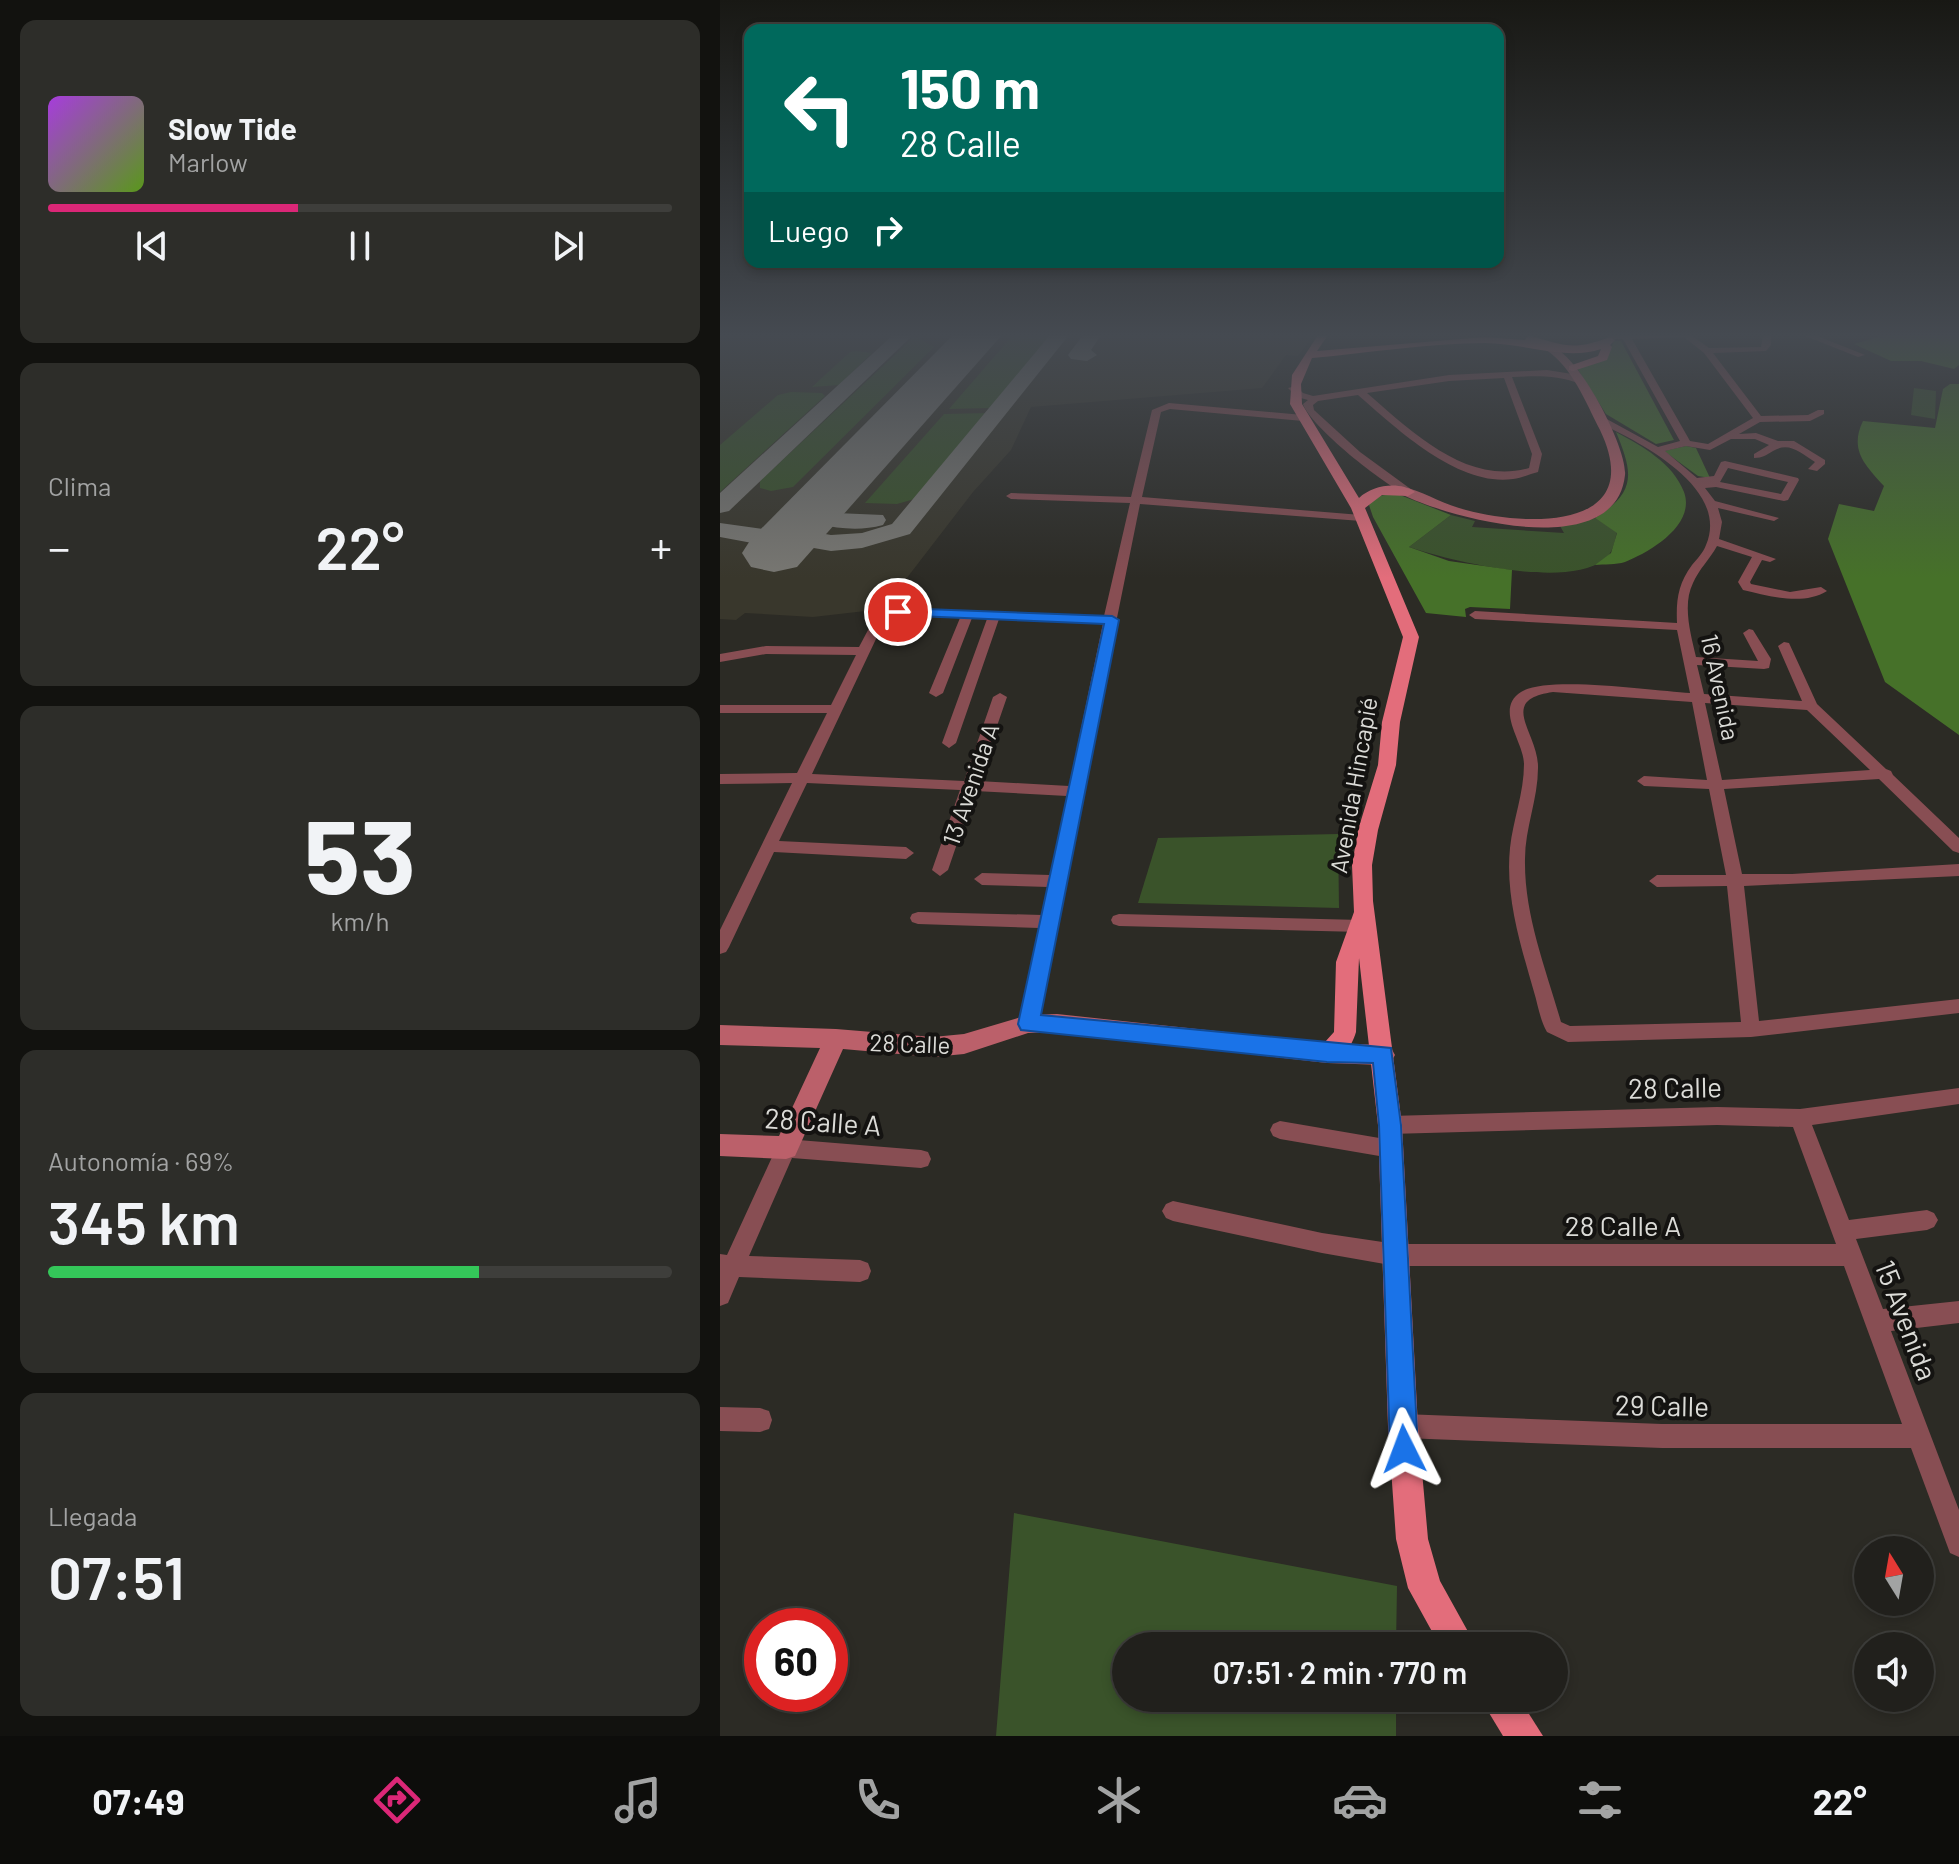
<!DOCTYPE html>
<html lang="es">
<head>
<meta charset="utf-8">
<style>
	:root { --surface:#21201c; --page:#2d2d29; --text:#f1f3f6; --muted:#a2a3a3; --line:#3e3e3b; --accent:#db2777 }
	body { margin:0; font-family:Barlow,sans-serif; background:var(--page); color:var(--text); height:100vh; display:flex; flex-direction:column; font-size:30px; white-space:nowrap }
	* { box-sizing:border-box; margin:0 }
	p { font-size:26px; color:var(--muted) }
	.icon { flex:none; width:44px; height:44px; fill:none; stroke:currentColor; stroke-width:2; stroke-linecap:round; stroke-linejoin:round }
	.map { position:relative; flex:1; overflow:hidden }
	.side { display:flex; flex-direction:column; gap:20px; padding:20px; background:#12120f; width:720px }
	.side>* { flex:none }
	.guide { position:absolute; left:24px; top:24px; width:760px; height:244px; border-radius:16px; box-shadow:0 4px 12px #0003,0 0 0 2px var(--line); background:#00695c; color:#fff; overflow:hidden }
	.needle { width:52px; rotate:349deg }
	.controls { position:absolute; left:1134px; top:1536px; display:grid; gap:16px }
	.controls a { display:grid; place-items:center; width:80px; height:80px; border-radius:50%; background:var(--surface); box-shadow:0 4px 12px #0003,0 0 0 2px var(--line); font-size:40px }
	.speed { position:absolute; left:24px; top:1608px; display:flex; gap:16px; font-size:40px; font-weight:700; text-align:center }
	.speed>* { display:grid; place-content:center; width:104px; height:104px; border-radius:50%; background:var(--surface); box-shadow:0 4px 12px #0003,0 0 0 2px var(--line); line-height:1 }
	.speed .limit { border:12px solid #d22; background:#fff; color:#111 }
	.pin { position:absolute; display:grid; place-items:center; width:68px; height:68px; color:#fff; margin:-34px; border:4px solid #fff; border-radius:50%; box-shadow:0 2px 8px #0007 }
	.me { position:absolute; width:88px; margin:-44px; rotate:357deg; stroke-linejoin:round; filter:drop-shadow(0 0 6px #0008) }
	.turn { display:flex; align-items:center; gap:28px; height:168px; padding:0 24px; font-size:36px }
	.turn .icon { width:104px; height:104px; stroke-width:2.5 }
	.turn b { display:block; font-size:56px; line-height:68px }
	.then { display:flex; align-items:center; height:76px; padding:0 24px; background:#0003; gap:16px; font-size:30px }
	.big { font-size:60px; font-weight:600; line-height:1.1 }
	.side .tile { flex:1; display:flex; flex-direction:column; justify-content:center; gap:12px; min-width:0; padding:0 28px; border-radius:16px; background:var(--page) }
	.side .dial { align-items:center; gap:0 }
	.dial b { font-size:104px; line-height:1 }
	.song { display:flex; align-items:center; gap:24px }
	.cover { width:96px; height:96px; border-radius:12px; background:linear-gradient(135deg,hsl(280 70% 55%),hsl(90 70% 35%)) }
	.played { height:8px; border-radius:4px; background:linear-gradient(90deg,var(--accent) 40%,var(--line) 40%) }
	.keys { display:flex; justify-content:space-around; direction:ltr }
	.heat { display:flex; justify-content:space-between; align-items:center; font-size:44px; direction:ltr }
	.charge { height:12px; border-radius:6px; background:linear-gradient(90deg,#34c759 69%,var(--line) 0) }
	.trip { position:absolute; left:392px; top:1632px; width:456px; height:80px; border-radius:40px; background:var(--surface); box-shadow:0 4px 12px #0003,0 0 0 2px var(--line); font-weight:600; line-height:80px; text-align:center }
	.tab-bar { display:flex; height:128px; justify-content:space-around; align-items:center; background:#0d0d0b; color:var(--muted) }
	.tab-bar .icon { width:56px; height:56px }
	.tab-bar .selected { color:var(--accent) }
	.tab-bar b { font-size:36px; color:var(--text) }
	main { display:flex; flex:1; min-height:0 }
	.map>svg:first-child { display:block }
	.built { fill:#39372c }
	.green { fill:#3a532a }
	.forest { fill:#467129 }
	.lines { fill:none; stroke-linecap:round; stroke-linejoin:round }
	.taxiway { fill:#787772; fill-rule:evenodd }
	.runway { fill:#787772; fill-rule:evenodd }
	.street { fill:#884e53; fill-rule:evenodd }
	.secondary { fill:#bb606a; fill-rule:evenodd }
	.primary { fill:#e36d7b; fill-rule:evenodd }
	.route { fill:#1a73e8; stroke:#114b97; stroke-width:2 }
	.labels { text-anchor:middle; dominant-baseline:central; stroke-width:8; stroke-linejoin:round; paint-order:stroke }
	.street-label { font-size:24px; fill:#dbdbd7; stroke:#141311 }
	.near-street-label { font-size:28px; fill:#dbdbd7; stroke:#141311 }
</style>
</head>
<body>
<main>
<section class="side">
<div class="tile">
<div class="song"><i class="cover"></i><div><b>Slow Tide</b><p>Marlow</p></div></div>
<div class="played"></div>
<div class="keys"><svg class="icon" aria-label="previous" viewBox="0 0 24 24"><path d="M18 5L8 12l10 7zM5 5v14"/></svg><svg class="icon" aria-label="pause" viewBox="0 0 24 24"><path d="M8 5v14M16 5v14"/></svg><svg class="icon" aria-label="next" viewBox="0 0 24 24"><path d="M6 5l10 7-10 7zM19 5v14"/></svg></div>
</div>
<div class="tile"><p>Clima</p>
<div class="heat"><a>−</a><b class="big">22°</b><a>+</a></div>
</div>
<div class="tile dial"><b>53</b><p>km/h</p></div>
<div class="tile"><p>Autonomía · 69%</p><b class="big">345 km</b><div class="charge"></div></div>
<div class="tile"><p>Llegada</p><b class="big">07:51</b></div>
</section>
<div class="map">
<svg width="1239" height="1736" viewBox="0 0 1239 1736">
	<rect width="100%" height="100%" fill="#2c2b25"/>
	<path class="built" d="M0,335H594L578,356L566,355L542,388L311,407L291,450L253,492L163,609L93,617L25,613L16,620L0,619Z"/>
	<g class="green">
		<path d="M293,335H332L271,408L229,409Z"/>
		<path d="M195,336L214,347L73,487L51,491L40,488V481Z"/>
		<path d="M137,351L152,353L119,385L92,387L130,352Z"/>
		<path d="M1194,388L1216,391L1215,419L1191,415Z"/>
		<path d="M71,392L102,393L105,396L0,492V445L58,395Z"/>
		<path d="M268,413L198,498L177,504L145,503L224,414Z"/>
		<path d="M731,515L755,521L752,527L844,533L840,526L875,518L897,532C894,543 893,553 884,560C845,589 731,561 689,547Z"/>
		<path d="M618,834L619,908L418,903L438,838Z"/>
		<path d="M294,1513L677,1586L676,1646H406V1698H676V1736H276Z"/>
	</g>
	<g class="forest">
		<path d="M1165,335H1239V365L1234,369L1201,361H1171L1134,344Z"/>
		<path d="M894,341H901L954,440L936,444L886,414L857,368L888,355Z"/>
		<path d="M1230,384H1239V735L1165,682L1108,539L1119,504L1154,511L1164,486C1145,465 1129,450 1143,421L1215,428L1223,389Z"/>
		<path d="M896,432C922,446 953,463 964,492C976,525 930,552 905,562C896,565 884,564 875,565L891,553L897,533L875,518C917,492 913,473 896,432Z"/>
		<path d="M966,446L976,448L990,478L978,476L944,451Z"/>
		<path d="M665,495H680L731,515L689,547L729,561L792,570L790,609L750,607L745,609L746,617L706,613L653,517L649,505L657,496Z"/>
	</g>
	<g class="lines">
		<g class="taxiway">
			<path d="M173,335H193L9,511L0,513V493Z"/>
			<path d="M330,335H349L190,534L142,548L111,551L88,547L72,538L43,545L0,537V523L43,529L77,522L86,524L94,532L111,535L142,533L172,524Z"/>
			<path d="M363,335H381L371,350L377,355L367,361L351,359L348,355Z"/>
			<path d="M98,500L107,502L116,513L163,515L166,520L163,525C141,531 120,529 99,524L86,507L89,502Z"/>
		</g>
		<path class="runway" d="M233,335H282L77,567L54,572L31,567L22,553L31,539Z"/>
		<g class="street">
			<path d="M888,335H971L989,348L1041,347L1043,335H1051V345L1046,351L993,353L1041,416L1088,415L1098,410H1104V414L1090,421L1040,422L1019,434L1036,433L1058,441H1074L1105,460V464L1097,471L1088,469L1095,462C1081,453 1069,441 1053,451C1046,455 1043,458 1034,458V454L1049,445L1035,439H1011L990,450L966,446L945,451L977,478L994,476L1001,462L1005,461L1078,478L1079,480L1068,500L1064,501L996,487L985,488L995,501L1059,518L1054,521L998,508L1002,522L999,539L1056,559L1050,562L1042,560L1030,582L1031,584L1070,592L1101,587L1107,591C1083,606 1049,596 1023,590L1018,582L1032,557L997,546C990,559 979,569 973,583C962,605 971,635 976,657L1038,661L1023,633L1029,629L1033,630L1051,659L1049,668L1044,669L977,665L984,694L1082,701L1058,646L1064,642L1069,643L1097,704L1166,769L1171,771L1173,775L1239,838V853L1233,851L1159,779L1004,789L1022,874H1072L1239,864V876L1024,886L1039,1021L1239,999V1013L1031,1037L848,1042L827,1032C820,1020 818,1005 814,992C801,946 785,897 790,848C793,820 804,793 804,764C804,742 774,709 801,692C827,675 935,691 970,693L957,630L755,619L749,615L755,611L957,623C956,600 958,584 972,565C977,559 983,553 986,545C1006,498 948,460 913,440C901,433 886,427 875,419L883,417L938,447L960,441L903,339H888ZM964,337L984,353L1033,418L988,444L970,441L912,339ZM1008,468L1068,482L1061,494L1000,482ZM833,692L972,702L987,780L924,776L917,781L924,786L989,789L1006,875H937L929,881L937,887L1007,886L1021,1022L850,1026L841,1022C826,969 804,915 805,859C805,828 818,799 818,768C819,733 776,700 833,692ZM985,703L1087,710L1150,770L1002,780Z"/>
			<path d="M1083,335H1095L1145,355L1138,357Z"/>
			<path d="M827,370L852,374L864,381L860,384C837,375 817,376 792,377L822,454L818,472C810,474 802,478 793,479C738,487 676,428 638,395L598,401L593,405L594,410L640,452L692,490V494L688,495C665,486 590,426 583,404L588,400L577,397L568,388L576,386L583,393L593,396L729,375ZM784,378L812,454L809,468C747,486 691,431 647,393L729,381Z"/>
			<path d="M449,403L583,415L588,418L583,421L450,409L441,412L422,497L641,515L646,518L641,521L420,504L314,1029L308,1032L302,1029L299,1024L319,928L198,924L192,922L190,918L192,914L198,912L322,915L328,887L262,885L254,879L262,873L330,875L347,796L255,791L228,870L220,876L212,870L240,790L87,783L59,841L186,847L194,853L186,859L54,852L9,947L6,952L0,954V930L72,783L0,784V774L77,773L107,713H0V705H111L136,655L46,654L0,662V654L46,646L139,647L156,615L184,608L384,616L410,503L291,499L286,496L291,493L411,497L432,410ZM184,616L240,618L209,693L216,697L223,693L252,618L267,619L222,743L229,748L236,743L279,619L383,623L349,786L258,781L287,697L280,693L273,697L244,781L92,774L165,620Z"/>
			<path d="M399,914L641,920L647,921L649,926L647,931L641,932L399,926L393,924L391,920L393,916Z"/>
			<path d="M1239,1088V1104L1092,1125L1129,1220L1207,1210L1214,1213L1218,1220L1214,1227L1207,1230L1136,1239L1163,1309L1239,1301V1323L1171,1331L1239,1510V1557L1230,1553L1191,1448H942L683,1438L674,1435L671,1426L674,1417L683,1414L942,1424H1182L1124,1266H676L602,1253L453,1221L446,1218L442,1211L446,1204L453,1201L602,1233L676,1244H1116L1073,1127L997,1125L670,1134L663,1131L660,1125L663,1119L670,1116L997,1107L1080,1109Z"/>
			<path d="M560,1121L671,1140L678,1143L681,1149L678,1155L671,1158L560,1139L553,1136L550,1130L553,1124Z"/>
			<path d="M66,1139L201,1150L208,1152L211,1159L208,1166L201,1168L72,1158L29,1256L140,1260L148,1263L151,1271L148,1279L140,1282L19,1277L8,1303L0,1306V1254L7,1255L59,1142Z"/>
			<path d="M0,1407L40,1408L49,1411L52,1420L49,1429L40,1432L0,1431Z"/>
		</g>
		<g class="secondary">
			<path d="M825,345C854,343 908,448 905,475C896,563 732,519 683,495L681,492L688,488C708,494 725,505 746,510C809,527 928,530 880,430C865,401 853,368 825,349Z"/>
			<path d="M337,1014L607,1043L663,1045L671,1048L675,1055L671,1062L663,1065L607,1063L337,1032L308,1033L244,1054L213,1057L123,1049L75,1156L66,1159L0,1156V1134L59,1136L100,1048L0,1045V1025L116,1029L213,1037L244,1034L308,1015Z"/>
		</g>
		<g class="primary">
			<path d="M598,335H608L597,351L765,337L805,340L808,335C845,346 853,351 890,337L895,340L890,345L892,347L887,360L853,371L849,370V366L878,356L881,349C845,361 803,343 765,343C708,343 649,353 592,358L581,384L582,404L639,498C653,485 679,481 695,492L688,496L662,495L645,508L699,637L680,722L676,765L658,830L652,865L653,901L682,1125L698,1426L708,1539L720,1581L756,1646H720L688,1588L676,1539L668,1426L658,1125L639,958L636,1032C631,1048 624,1057 607,1063L599,1060L595,1053L614,1032L616,962L634,912L632,865L638,830L658,765L662,722L683,637L631,508L570,404L572,375Z"/>
			<path d="M760,1698H799L823,1736H783Z"/>
		</g>
	</g>
	<linearGradient id="sky" x2="0" y2="1"><stop stop-color="#181814"/><stop offset="0.58" stop-color="#454a51"/><stop offset="1" stop-color="#454a51" stop-opacity="0"/></linearGradient>
	<rect width="1239" height="578" fill="url(#sky)"/>
	<path class="route" d="M178,608L392,616L399,620L321,1015L671,1048L681,1125L698,1449L694,1459L684,1463L674,1459L670,1449L659,1125L653,1063L607,1062L301,1030L298,1024L384,624L173,615V609Z"/>
	<g class="labels">
		<g class="street-label">
			<text transform="translate(1001 687) rotate(78)">16 Avenida</text>
			<text transform="translate(250 784) rotate(-71)">13 Avenida A</text>
			<text transform="translate(633 785) rotate(-80)">Avenida Hincapié</text>
			<text transform="translate(190 1043) rotate(2)">28 Calle</text>
		</g>
		<g class="near-street-label">
			<text transform="translate(955 1087) rotate(-1)">28 Calle</text>
			<text transform="translate(103 1121) rotate(4)">28 Calle A</text>
			<text x="903" y="1225">28 Calle A</text>
			<text transform="translate(1187 1320) rotate(69)">15 Avenida</text>
			<text transform="translate(942 1405) rotate(1)">29 Calle</text>
		</g>
	</g>
</svg>
<div class="controls">
<a><svg class="needle" viewBox="-14 -14 28 28"><path d="M0-13l5 13h-10z" fill="#e53935"/><path d="M0 13l5-13h-10z" fill="#a2a3a3"/></svg></a>
<a><svg class="icon" aria-label="sound" viewBox="0 0 24 24"><path d="M4 9h4l5-4v14l-5-4H4zM17 9q2 3 0 6"/></svg></a>
</div>
<div class="speed"><div class="limit">60</div></div>
<div class="pin" style="left:178px;top:612px;background:#d93025"><svg class="icon" aria-label="arrive" viewBox="0 0 24 24"><path d="M6 21V4h12l-3 4 3 4H6"/></svg></div>
<svg class="me" style="left:684px;top:1449px" viewBox="-20 -20 40 40"><path d="M0-17L14 15 0 8-14 15z" fill="#1a73e8" stroke="#fff" stroke-width="4"/></svg>
<div class="trip">07:51 · 2 min · 770 m</div>
<div class="guide">
<div class="turn"><svg class="icon" aria-label="left" viewBox="0 0 24 24"><path d="M17 20v-9H6M10 6l-5 5 5 5"/></svg><div><b>150 m</b>28 Calle</div></div>
<div class="then">Luego<svg class="icon" aria-label="right" viewBox="0 0 24 24"><path d="M7 20v-9h11M14 6l5 5-5 5"/></svg></div>
</div>
</div>
</main>
<nav class="tab-bar">
<b>07:49</b>
<svg class="icon selected" aria-label="directions" viewBox="0 0 24 24"><path d="M12 3l9 9-9 9-9-9zM9 14v-3h6M13 9l2 2-2 2"/></svg>
<svg class="icon" aria-label="music" viewBox="0 0 24 24"><path d="M9 18V5l10-2v13"/><circle cx="6" cy="18" r="3"/><circle cx="16" cy="16" r="3"/></svg>
<svg class="icon" aria-label="phone" viewBox="0 0 24 24"><path d="M5 4h4l2 5-3 2q2 4 5 5l2-3 5 2v4C11 20 4 13 5 4z"/></svg>
<svg class="icon" aria-label="climate" viewBox="0 0 24 24"><path d="M12 3v18M4 7l16 10M4 17L20 7"/></svg>
<svg class="icon" aria-label="car" viewBox="0 0 24 24"><path d="M5 17H2v-5l4-1 3-4h7l3 4 3 1v5h-3M9 17h6M6 11h13"/><circle cx="7" cy="17" r="2"/><circle cx="17" cy="17" r="2"/></svg>
<svg class="icon" aria-label="filters" viewBox="0 0 24 24"><path d="M4 7h16M4 17h16"/><circle cx="9" cy="7" r="2"/><circle cx="15" cy="17" r="2"/></svg>
<b>22°</b>
</nav>
</body>
</html>
